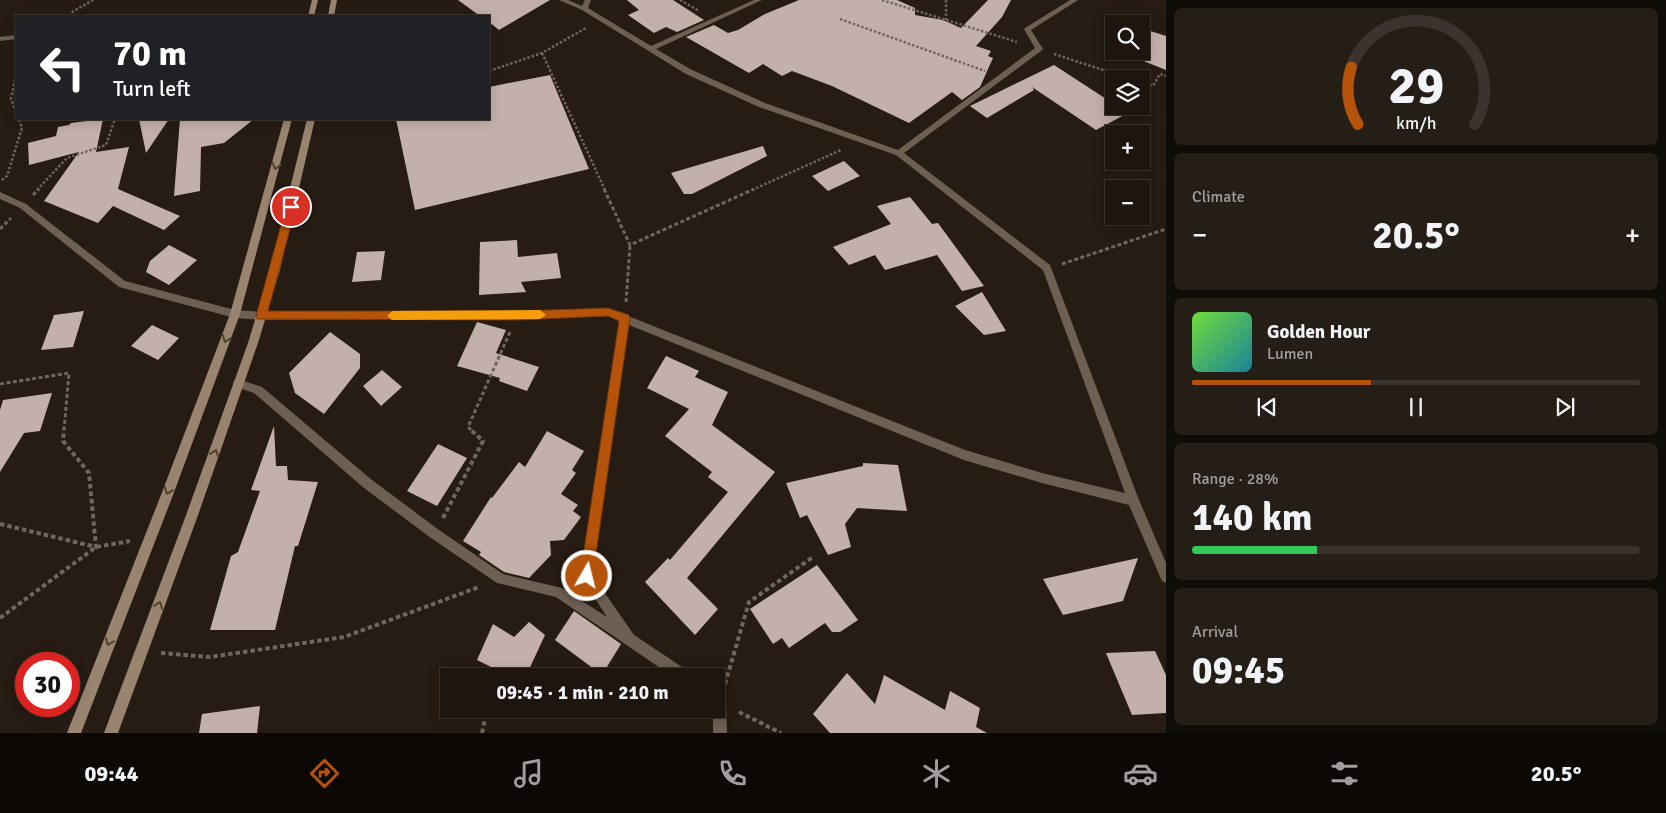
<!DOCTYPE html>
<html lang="en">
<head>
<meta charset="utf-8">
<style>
	:root { --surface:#1d150e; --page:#251e17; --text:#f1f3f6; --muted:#a09f9e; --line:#3b342e; --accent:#b45309 }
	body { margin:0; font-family:Signika,sans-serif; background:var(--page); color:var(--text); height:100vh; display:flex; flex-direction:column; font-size:19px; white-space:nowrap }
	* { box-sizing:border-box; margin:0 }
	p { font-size:16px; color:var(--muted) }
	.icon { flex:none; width:28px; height:28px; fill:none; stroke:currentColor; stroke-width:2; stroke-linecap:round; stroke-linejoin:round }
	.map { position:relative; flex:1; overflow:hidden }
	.sheet { display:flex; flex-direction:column; gap:8px; padding:8px; background:#100c08; width:500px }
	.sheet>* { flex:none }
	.banner { position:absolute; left:15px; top:15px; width:475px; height:105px; border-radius:0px; box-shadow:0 2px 12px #0003,0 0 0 1px var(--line); background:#202124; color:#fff; overflow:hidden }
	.buttons { position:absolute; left:1105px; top:15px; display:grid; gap:10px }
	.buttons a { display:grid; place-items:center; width:45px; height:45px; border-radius:0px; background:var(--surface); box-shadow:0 2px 12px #0003,0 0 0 1px var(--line); font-size:25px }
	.speed { position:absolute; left:15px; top:652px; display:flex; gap:10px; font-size:25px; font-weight:700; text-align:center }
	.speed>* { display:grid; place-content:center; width:65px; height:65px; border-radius:50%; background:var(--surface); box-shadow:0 2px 12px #0003,0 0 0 1px var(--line); line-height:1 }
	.speed .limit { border:8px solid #d22; background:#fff; color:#111 }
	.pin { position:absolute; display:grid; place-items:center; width:42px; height:42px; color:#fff; margin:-21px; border:2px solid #fff; border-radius:50%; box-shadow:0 1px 5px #0007 }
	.me { position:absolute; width:55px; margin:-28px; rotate:8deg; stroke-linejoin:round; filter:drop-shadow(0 0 4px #0008) }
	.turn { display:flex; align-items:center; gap:18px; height:105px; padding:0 15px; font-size:22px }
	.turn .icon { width:65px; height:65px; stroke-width:2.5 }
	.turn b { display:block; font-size:35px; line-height:42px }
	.big { font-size:38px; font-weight:700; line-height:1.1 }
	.sheet .card { flex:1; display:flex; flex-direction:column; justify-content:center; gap:8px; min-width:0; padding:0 18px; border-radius:8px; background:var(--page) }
	.sheet .dial { align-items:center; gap:0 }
	.dial svg { height:130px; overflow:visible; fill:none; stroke:var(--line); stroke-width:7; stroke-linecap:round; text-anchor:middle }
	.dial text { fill:var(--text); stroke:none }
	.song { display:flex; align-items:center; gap:15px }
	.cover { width:60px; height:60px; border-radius:8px; background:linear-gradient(135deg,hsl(100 70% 55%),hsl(190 70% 35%)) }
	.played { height:5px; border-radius:2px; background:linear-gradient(90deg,var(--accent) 40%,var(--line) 40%) }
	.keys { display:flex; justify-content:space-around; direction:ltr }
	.heat { display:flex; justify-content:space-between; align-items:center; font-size:28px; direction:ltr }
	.charge { height:8px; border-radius:4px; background:linear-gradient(90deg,#34c759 28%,var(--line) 0) }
	.trip { position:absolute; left:440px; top:668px; width:285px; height:50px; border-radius:0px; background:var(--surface); box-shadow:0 2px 12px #0003,0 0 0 1px var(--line); font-weight:700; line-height:50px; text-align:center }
	.dock { display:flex; height:80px; justify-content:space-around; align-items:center; background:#0c0806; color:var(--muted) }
	.dock .icon { width:35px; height:35px }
	.dock .active { color:var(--accent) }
	.dock b { font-size:22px; color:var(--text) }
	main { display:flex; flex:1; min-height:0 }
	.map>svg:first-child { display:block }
	.building { fill:#c4b0aa }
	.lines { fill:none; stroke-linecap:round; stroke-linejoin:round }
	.path-far2 { stroke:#6f665e; stroke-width:2.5; stroke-dasharray:2.5 2; stroke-linecap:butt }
	.path-far1 { stroke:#6f665e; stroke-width:3; stroke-dasharray:4 2.5; stroke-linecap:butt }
	.path { stroke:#6f665e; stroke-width:4; stroke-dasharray:4.5 3; stroke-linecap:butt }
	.street { fill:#6d6052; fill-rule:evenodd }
	.secondary { fill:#99856f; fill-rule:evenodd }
	.oneway { stroke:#4f4132 }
	.route { fill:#b45309; stroke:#753606 }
	.slow { fill:#f59e0b }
</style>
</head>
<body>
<main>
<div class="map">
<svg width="1166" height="733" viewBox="0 0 1166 733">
	<rect width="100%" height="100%" fill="#271c13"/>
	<g class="building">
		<path d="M458,0H550L499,30L489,22V16H480Z"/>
		<path d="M627,0H673L704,20L677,32L666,27L654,33L628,15L639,10Z"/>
		<path d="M799,0H897L915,8V15L943,20L961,28L988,0H1011L1002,17L976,46L991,51L988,56L993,58L980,87L962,100L952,92L909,123L832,86L792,71L782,76L763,64L749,73L686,37L714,25L728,33L738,30L765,14Z"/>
		<path d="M1141,28L1166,36V70L1141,60Z"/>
		<path d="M1054,65L1114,104V106H1117L1128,113L1096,130L1032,87L1034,90L987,118L970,106Z"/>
		<path d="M550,75L589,169L415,210L396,119H489V87Z"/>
		<path d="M103,119L96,152L129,147L118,189L180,216L164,230L113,206L98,223L44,201L79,152L29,165L28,143L56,136L58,127L69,125L71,123Z"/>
		<path d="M139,119H169L146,153Z"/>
		<path d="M180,119H254L224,143L201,147L200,191L174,196Z"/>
		<path d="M763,146L767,156L692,194H684L671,173Z"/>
		<path d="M844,161L860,176L828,191L812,176Z"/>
		<path d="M910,197L932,224L938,223L984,286L962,291L937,255L885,270L875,255L849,265L833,247L891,224L877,206Z"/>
		<path d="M517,240L518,257L557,253L561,278L521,282L526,292L479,295L480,242Z"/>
		<path d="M169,245L197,260L169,285L146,272L150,261Z"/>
		<path d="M385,251L381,280L352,282L357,252Z"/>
		<path d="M982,292L1006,331L984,335L955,306Z"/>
		<path d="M84,311L73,347L41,350L54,315Z"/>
		<path d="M477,322L506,330L496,353L539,367L527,391L499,381L500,378L457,366Z"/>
		<path d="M152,325L179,338L158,360L131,346Z"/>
		<path d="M330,332L360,354V368L324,414L295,393L289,373Z"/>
		<path d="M666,356L699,371L695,377L728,392L712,425L775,472L687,578L718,609L695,635L645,582L668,558L670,560L728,492L708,477L712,472L665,436L689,409L647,388Z"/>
		<path d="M382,370L402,387L381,406L363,386Z"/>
		<path d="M52,393L40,431L24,433L0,472V410L3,400Z"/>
		<path d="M274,426L276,466H287L288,480L318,482L298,546H295L275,630H210L231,556L238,552L260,491L251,490Z"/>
		<path d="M547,431L584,451L572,470L576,473L561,494L578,505L573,511L581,517L564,540L550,541L551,555L529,578L504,572L479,555L481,552L463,541L491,497L492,498L519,462L525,467Z"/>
		<path d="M438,444L467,458L437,506L407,491Z"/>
		<path d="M863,463L898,465L907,511L857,508L845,524L851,547L828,555L807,515L800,518L786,483L863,466Z"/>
		<path d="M1138,558L1123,601L1063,615L1043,579Z"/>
		<path d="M817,565L858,620L840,632H832L825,623L789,648L782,638L773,644L750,609Z"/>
		<path d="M574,611L621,644L602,675L555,640Z"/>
		<path d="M529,622L545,635L526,676H509L477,660L493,624L514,637Z"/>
		<path d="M1155,651L1166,675V713L1132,715L1106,653Z"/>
		<path d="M847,673L875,704L884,675L945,710L950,691L980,708L976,727L987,733H830L813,714Z"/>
		<path d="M260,706L257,733H199L202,714Z"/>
	</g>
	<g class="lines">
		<g class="path-far2">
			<path d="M680,0L699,11"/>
			<path d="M882,0L1017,42"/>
			<path d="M946,0V20"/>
			<path d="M69,16L72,12L93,0"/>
			<path d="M840,19L985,71"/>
			<path d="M542,53L605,190"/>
			<path d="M1054,54L1131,79"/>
			<path d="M489,71L542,53L586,28"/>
			<path d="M16,75L11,99L16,112"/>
			<path d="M1141,82L1153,86L1160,74L1166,76"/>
			<path d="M2,180L7,176L22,128L19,119"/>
			<path d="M37,190L67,158L106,145L115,119"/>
			<path d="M752,190L841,150"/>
		</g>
		<g class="path-far1">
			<path d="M604,189L630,245L754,189"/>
			<path d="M33,195L39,189"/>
			<path d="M0,229L11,218"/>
			<path d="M1062,264L1166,229"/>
			<path d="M626,302L630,245"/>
			<path d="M0,384L69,373L64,430"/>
			<path d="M471,430L468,427L510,332"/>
		</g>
		<g class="path">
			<path d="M443,518L483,441L470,429"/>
			<path d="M0,524L96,547L89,473L63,441L64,429"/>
			<path d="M0,618L96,547L130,541"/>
			<path d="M161,653L210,657L344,637L479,587"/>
			<path d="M725,684L749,602L813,557"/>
			<path d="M739,712L781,733"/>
			<path d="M482,733L487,709"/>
		</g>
		<g class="street">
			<path d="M559,0H568L582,6L585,0H591L588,8L651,46L754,0H762L656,49L692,70L765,103L898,150L1035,48L1024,29L1025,28L1070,0H1078L1031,30L1043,49L1041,51L904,153L1050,265L1139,500L1166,563V583L1162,581L1129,505L1042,483L964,460L629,325L593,576L634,635L688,671L689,676H672L556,597L497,583L431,538L364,488L254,393L234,386L233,383L234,380L238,379L262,387L372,480L439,530L503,574L562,588L607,617L581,577L620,321L607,316L517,320H261L235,318L119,287L20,208L0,199V192L26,204L125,281L235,310L261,312H517L608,308L965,450L1042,473L1125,493L1043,270L896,155L759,107L686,74L582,10Z"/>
			<path d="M16,35V39L0,41V37Z"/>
			<path d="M716,693L724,697L726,702L727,733H713V709H716Z"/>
		</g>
		<g class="secondary">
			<path d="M312,0H318L314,16H308Z"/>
			<path d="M331,0H337L334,16H328Z"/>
			<path d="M284,119H292L240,314L173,495L81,733H67L161,495L230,314Z"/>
			<path d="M307,119H315L280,270L258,343L197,518L118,733H104L185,518L248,343L270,270Z"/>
		</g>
	</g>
	<defs><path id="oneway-chevron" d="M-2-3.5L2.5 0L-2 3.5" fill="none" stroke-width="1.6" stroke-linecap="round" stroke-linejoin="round" transform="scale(1.25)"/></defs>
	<g class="oneway">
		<use href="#oneway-chevron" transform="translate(276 166) rotate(105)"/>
		<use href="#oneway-chevron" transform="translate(226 339) rotate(110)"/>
		<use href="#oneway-chevron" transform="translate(215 453) rotate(-70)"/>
		<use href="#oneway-chevron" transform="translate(168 491) rotate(111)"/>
		<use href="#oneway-chevron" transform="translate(159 605) rotate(-69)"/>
		<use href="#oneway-chevron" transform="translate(109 642) rotate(111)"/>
	</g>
	<path class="route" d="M291,203L296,207L268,311H517L608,308L629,315L630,318L592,581L587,583L582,581L580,576L619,321L608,316L517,320L257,319L256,316L286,207Z"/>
	<path class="slow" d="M540,310L546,315L540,319L392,320L387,316L392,311Z"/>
</svg>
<div class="buttons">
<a><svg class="icon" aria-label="search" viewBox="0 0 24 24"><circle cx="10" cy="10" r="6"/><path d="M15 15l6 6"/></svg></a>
<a><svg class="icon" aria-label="layers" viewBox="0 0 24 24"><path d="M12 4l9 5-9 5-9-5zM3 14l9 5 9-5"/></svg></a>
<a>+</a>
<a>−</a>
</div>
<div class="speed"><div class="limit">30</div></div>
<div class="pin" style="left:291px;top:207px;background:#d93025"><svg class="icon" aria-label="arrive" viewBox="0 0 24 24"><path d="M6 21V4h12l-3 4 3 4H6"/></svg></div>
<svg class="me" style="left:587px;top:576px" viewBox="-20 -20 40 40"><circle r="17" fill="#b45309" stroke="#fff" stroke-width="3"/><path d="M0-11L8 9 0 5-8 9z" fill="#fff"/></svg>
<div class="trip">09:45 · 1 min · 210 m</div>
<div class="banner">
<div class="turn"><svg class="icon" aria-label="left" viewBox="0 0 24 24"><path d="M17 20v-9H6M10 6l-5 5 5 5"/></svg><div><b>70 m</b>Turn left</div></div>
</div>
</div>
<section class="sheet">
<div class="card dial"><svg viewBox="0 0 100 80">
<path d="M14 69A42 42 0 1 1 86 69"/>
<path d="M14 69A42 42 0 0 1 10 34" stroke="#b45309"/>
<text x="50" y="56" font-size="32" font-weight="700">29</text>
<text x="50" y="72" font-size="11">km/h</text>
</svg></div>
<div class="card"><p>Climate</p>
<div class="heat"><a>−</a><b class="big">20.5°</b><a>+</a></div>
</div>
<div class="card">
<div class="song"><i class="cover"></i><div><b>Golden Hour</b><p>Lumen</p></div></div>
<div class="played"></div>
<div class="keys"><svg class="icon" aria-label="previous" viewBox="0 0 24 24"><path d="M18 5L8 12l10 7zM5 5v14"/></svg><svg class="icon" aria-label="pause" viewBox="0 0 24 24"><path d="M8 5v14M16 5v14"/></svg><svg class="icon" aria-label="next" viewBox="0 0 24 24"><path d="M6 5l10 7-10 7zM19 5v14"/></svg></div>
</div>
<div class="card"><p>Range · 28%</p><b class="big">140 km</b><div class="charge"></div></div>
<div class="card"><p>Arrival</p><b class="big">09:45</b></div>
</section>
</main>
<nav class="dock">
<b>09:44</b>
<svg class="icon active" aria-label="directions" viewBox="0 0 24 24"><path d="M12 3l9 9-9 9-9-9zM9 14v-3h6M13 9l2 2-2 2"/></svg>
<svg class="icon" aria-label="music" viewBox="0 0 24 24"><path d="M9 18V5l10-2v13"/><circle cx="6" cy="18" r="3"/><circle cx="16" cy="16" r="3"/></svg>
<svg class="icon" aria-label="phone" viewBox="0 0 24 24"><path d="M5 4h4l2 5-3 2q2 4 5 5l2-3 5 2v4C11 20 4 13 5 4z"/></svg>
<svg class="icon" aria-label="climate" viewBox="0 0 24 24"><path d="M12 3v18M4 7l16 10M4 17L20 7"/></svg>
<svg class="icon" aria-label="car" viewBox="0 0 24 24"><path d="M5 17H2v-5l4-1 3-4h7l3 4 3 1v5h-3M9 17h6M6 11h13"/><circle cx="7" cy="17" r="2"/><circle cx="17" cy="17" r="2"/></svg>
<svg class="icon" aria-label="filters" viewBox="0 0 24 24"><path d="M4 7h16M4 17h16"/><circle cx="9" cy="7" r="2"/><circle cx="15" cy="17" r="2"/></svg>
<b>20.5°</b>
</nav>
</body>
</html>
